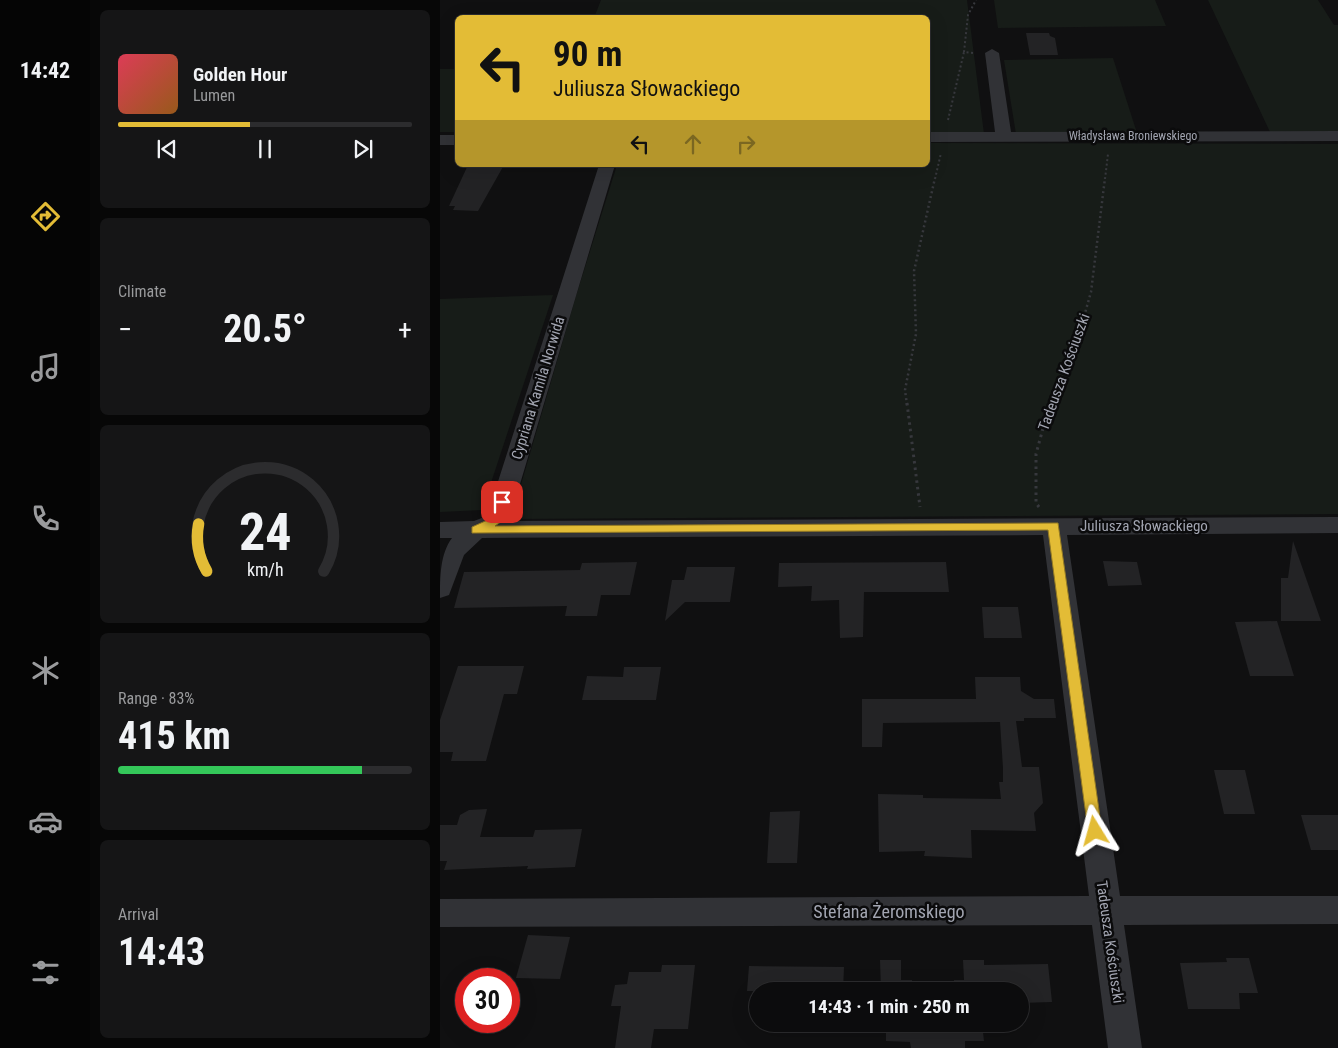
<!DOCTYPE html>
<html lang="en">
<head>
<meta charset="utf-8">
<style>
	:root { --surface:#0c0c0d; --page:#151516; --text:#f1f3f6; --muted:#9a9b9d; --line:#2c2c2e; --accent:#e3bc36 }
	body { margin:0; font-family:"Roboto Condensed",sans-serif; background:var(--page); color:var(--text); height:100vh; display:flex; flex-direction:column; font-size:19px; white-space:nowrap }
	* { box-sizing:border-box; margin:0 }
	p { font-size:16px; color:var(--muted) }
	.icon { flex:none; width:28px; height:28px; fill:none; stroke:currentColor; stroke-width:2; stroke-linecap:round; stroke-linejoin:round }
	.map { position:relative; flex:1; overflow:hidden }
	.panel { display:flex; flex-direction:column; gap:10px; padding:10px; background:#070707; width:350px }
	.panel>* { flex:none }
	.top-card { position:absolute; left:15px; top:15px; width:475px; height:152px; border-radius:8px; box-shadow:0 5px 20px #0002,0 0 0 1px var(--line); background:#e3bc36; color:#111; overflow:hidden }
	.speed { position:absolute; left:15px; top:968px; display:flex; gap:10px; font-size:25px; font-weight:700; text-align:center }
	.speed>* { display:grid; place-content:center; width:65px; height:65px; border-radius:50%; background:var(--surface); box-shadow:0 5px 20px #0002,0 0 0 1px var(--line); line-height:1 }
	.speed .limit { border:8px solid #d22; background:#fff; color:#111 }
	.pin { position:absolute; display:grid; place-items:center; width:42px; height:42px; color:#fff; margin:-21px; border-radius:10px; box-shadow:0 2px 8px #0006 }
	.me { position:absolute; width:55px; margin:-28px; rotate:352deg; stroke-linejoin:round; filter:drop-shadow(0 0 4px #0008) }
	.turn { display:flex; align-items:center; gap:18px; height:105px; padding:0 15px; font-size:22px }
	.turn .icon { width:65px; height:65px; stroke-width:2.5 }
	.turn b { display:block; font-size:35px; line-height:42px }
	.lanes { display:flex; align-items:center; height:48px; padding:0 15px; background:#0003; justify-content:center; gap:25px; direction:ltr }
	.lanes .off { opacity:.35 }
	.big { font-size:38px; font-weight:700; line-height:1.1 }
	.panel .tile { flex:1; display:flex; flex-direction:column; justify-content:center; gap:8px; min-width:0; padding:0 18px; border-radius:8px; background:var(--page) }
	.panel .dial { align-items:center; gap:0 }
	.dial svg { height:130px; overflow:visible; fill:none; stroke:var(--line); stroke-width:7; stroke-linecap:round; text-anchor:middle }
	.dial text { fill:var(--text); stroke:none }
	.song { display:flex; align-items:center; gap:15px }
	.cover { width:60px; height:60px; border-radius:8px; background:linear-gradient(135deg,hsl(350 70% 55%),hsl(30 70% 35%)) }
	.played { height:5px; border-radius:2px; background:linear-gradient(90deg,var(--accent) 45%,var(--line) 45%) }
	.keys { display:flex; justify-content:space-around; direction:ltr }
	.heat { display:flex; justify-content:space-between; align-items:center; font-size:28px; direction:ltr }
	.charge { height:8px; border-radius:4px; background:linear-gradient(90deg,#34c759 83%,var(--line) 0) }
	.trip { position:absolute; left:309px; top:982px; width:280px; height:50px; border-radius:25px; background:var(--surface); box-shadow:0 5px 20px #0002,0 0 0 1px var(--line); font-weight:700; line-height:50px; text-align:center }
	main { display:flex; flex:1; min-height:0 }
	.menu { display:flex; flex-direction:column; width:90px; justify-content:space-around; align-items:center; background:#050505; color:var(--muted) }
	.menu .icon { width:35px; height:35px }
	.menu .active { color:var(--accent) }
	.menu b { font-size:22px; color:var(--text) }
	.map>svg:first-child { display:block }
	.green { fill:#171c18 }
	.building { fill:#232325 }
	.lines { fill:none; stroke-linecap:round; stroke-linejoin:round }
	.path-far2 { stroke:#37383d; stroke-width:2; stroke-dasharray:2 2.5; stroke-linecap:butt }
	.path-far1 { stroke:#37383d; stroke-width:2.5; stroke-dasharray:2 3; stroke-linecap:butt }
	.path { stroke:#37383d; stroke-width:3; stroke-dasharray:2.5 4; stroke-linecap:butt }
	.street { fill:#313236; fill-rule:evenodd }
	.route { fill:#e3bc36; stroke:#947a23 }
	.labels { text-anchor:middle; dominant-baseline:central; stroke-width:5; stroke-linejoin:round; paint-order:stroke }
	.far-street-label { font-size:12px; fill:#a2a5b1; stroke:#0b0b0c }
	.street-label { font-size:15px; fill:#a2a5b1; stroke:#0b0b0c }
	.near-street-label { font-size:18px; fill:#a2a5b1; stroke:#0b0b0c }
</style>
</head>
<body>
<main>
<nav class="menu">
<b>14:42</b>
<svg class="icon active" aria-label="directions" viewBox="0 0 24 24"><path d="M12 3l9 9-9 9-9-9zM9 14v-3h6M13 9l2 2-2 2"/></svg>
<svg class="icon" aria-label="music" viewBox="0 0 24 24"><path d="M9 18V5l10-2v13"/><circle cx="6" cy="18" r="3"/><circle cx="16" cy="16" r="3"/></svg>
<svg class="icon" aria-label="phone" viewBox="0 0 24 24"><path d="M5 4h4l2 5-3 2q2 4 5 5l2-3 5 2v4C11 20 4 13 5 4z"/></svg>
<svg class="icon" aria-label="climate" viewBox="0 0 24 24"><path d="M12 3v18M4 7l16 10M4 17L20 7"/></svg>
<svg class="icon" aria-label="car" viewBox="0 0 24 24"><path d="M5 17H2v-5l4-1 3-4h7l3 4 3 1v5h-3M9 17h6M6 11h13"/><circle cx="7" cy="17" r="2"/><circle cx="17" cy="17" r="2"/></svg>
<svg class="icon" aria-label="filters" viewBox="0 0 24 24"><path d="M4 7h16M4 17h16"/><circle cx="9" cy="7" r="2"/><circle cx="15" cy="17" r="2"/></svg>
</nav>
<section class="panel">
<div class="tile">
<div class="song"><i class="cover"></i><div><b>Golden Hour</b><p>Lumen</p></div></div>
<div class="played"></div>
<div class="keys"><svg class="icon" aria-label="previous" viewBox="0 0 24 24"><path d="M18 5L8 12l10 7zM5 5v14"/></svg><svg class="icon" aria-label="pause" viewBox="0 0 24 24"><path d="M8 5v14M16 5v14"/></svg><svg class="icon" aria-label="next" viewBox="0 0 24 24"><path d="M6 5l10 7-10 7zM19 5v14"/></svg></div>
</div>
<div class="tile"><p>Climate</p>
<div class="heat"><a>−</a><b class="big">20.5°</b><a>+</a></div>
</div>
<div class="tile dial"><svg viewBox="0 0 100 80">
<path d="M14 69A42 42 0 1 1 86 69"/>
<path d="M14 69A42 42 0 0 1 9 40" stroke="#e3bc36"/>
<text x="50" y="56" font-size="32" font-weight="700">24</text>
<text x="50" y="72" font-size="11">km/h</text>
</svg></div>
<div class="tile"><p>Range · 83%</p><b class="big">415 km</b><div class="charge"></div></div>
<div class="tile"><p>Arrival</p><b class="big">14:43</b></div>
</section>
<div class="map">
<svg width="898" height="1048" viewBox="0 0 898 1048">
	<rect width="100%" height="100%" fill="#101011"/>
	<g class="green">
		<path d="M161,0H527L544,134H488V18H154Z"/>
		<path d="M554,0H715L726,26L558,28Z"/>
		<path d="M768,0H878L894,25H898V131L830,132Z"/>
		<path d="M673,58L697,133L576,134L564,60Z"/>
		<rect x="0" y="69" width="17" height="63"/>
		<path d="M488,143L898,144V514L71,519L136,296L177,165H488Z"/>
		<path d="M113,295L42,510L0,512V299Z"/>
	</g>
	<g class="building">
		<path d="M586,33H609L610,36L615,38L618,55H590Z"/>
		<path d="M28,165H64L38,211L13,210L15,206H9Z"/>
		<path d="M853,541L881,621H841V578H848Z"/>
		<path d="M663,561L697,562L702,585L668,586Z"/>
		<path d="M197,562L190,595H161L157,616H125L127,606L14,608L24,572L140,570L142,563Z"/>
		<path d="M506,562L509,592H424L423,637L400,638L399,600L371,601L372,586L338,587L339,563Z"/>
		<path d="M247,567H295L290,602H245L225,621L232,580H244Z"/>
		<path d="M542,607H578L582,638H544Z"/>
		<path d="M837,621L854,676H810L795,622Z"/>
		<path d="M18,666H84L77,694H64L46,761H11L13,752H0V720Z"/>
		<path d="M184,667H221L216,700H142L147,676L183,677Z"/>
		<path d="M535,677H580L581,691L594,699H614L616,718H584V721H576L582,767H599L603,803L594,813L596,831L531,830L532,858L484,856L485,851L439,852L438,794L483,795V798L561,799L559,782H563V768L560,722L443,723L442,747H422V699H536Z"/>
		<path d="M774,770H805L815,814H784Z"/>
		<path d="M47,809L40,837H93L95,830L142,829L135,867L87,869L88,866L4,870L7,861H0V825H17L20,815L29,810Z"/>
		<path d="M360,811L357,863H327L330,812Z"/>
		<path d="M861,815H898V850H871Z"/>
		<path d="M88,935L130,937L120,979L76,978Z"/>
		<path d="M786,958H809L818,993H799L800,1009H748L740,963L787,962Z"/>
		<path d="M440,960H461V980H472V990L514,989V980H524L523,960H544V965L608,964L612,1002L580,1003V991L441,990Z"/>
		<path d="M222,965H255L248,1029H214L211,1048H175L181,1006H171L175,985L187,984L189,972H221Z"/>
		<path d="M309,966L404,967L403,991H307Z"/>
		<path d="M446,1024H542L544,1041H525V1048H471L470,1042L446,1041Z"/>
	</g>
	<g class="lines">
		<g class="path-far2">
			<path d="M533,53L524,52L528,15L536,0"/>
			<path d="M508,120L524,52"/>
			<path d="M495,179L501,153"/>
			<path d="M665,179L668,154"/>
		</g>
		<g class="path-far1">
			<path d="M467,405L465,390L476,334L474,271L495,178"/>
			<path d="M610,405L636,345L651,292L665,178"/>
		</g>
		<g class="path">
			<path d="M467,403L480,507"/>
			<path d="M599,507L596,503V454L610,403"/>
		</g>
		<g class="street">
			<path d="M552,49L559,53L571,132L898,131V141L488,142V132H555L545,53Z"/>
			<rect x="0" y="135" width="18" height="10"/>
			<path d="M159,165H175L69,521L898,517V533L627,535L680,896H898V924L684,925L702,1048H668L652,925L0,927V899L649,896L603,535L42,538L24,555L9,595L0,598C0,577 0,554 12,538H0V522L34,521L47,516Z"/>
		</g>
	</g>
	<path class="route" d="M62,498L68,502L62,521L55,526L618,523L662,831L660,836L655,837L650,836L648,831L608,530L32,533V527L52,518L57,502Z"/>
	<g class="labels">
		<g class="far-street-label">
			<text x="693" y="136">Władysława Broniewskiego</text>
		</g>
		<g class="street-label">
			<text transform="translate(624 372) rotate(-70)">Tadeusza Kościuszki</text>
			<text transform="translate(98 388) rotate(-73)">Cypriana Kamila Norwida</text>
			<text x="704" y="526">Juliusza Słowackiego</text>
			<text transform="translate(670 942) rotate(82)">Tadeusza Kościuszki</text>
		</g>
		<g class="near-street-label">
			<text x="449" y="911">Stefana Żeromskiego</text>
		</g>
	</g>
</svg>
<div class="speed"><div class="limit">30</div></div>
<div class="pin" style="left:62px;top:502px;background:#d93025"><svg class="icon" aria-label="arrive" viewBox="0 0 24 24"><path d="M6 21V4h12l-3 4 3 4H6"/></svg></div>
<svg class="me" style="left:655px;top:831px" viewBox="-20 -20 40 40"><path d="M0-17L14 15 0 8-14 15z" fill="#e3bc36" stroke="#fff" stroke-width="4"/></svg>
<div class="trip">14:43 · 1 min · 250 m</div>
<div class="top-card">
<div class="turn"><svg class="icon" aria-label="left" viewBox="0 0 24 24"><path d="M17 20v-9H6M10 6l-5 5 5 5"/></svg><div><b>90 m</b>Juliusza Słowackiego</div></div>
<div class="lanes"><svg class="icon" aria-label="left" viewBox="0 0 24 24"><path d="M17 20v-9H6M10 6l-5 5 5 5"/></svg><svg class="icon off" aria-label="ahead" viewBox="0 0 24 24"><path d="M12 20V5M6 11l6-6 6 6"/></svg><svg class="icon off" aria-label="right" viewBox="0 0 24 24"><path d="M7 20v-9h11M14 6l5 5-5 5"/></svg></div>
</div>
</div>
</main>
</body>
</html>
